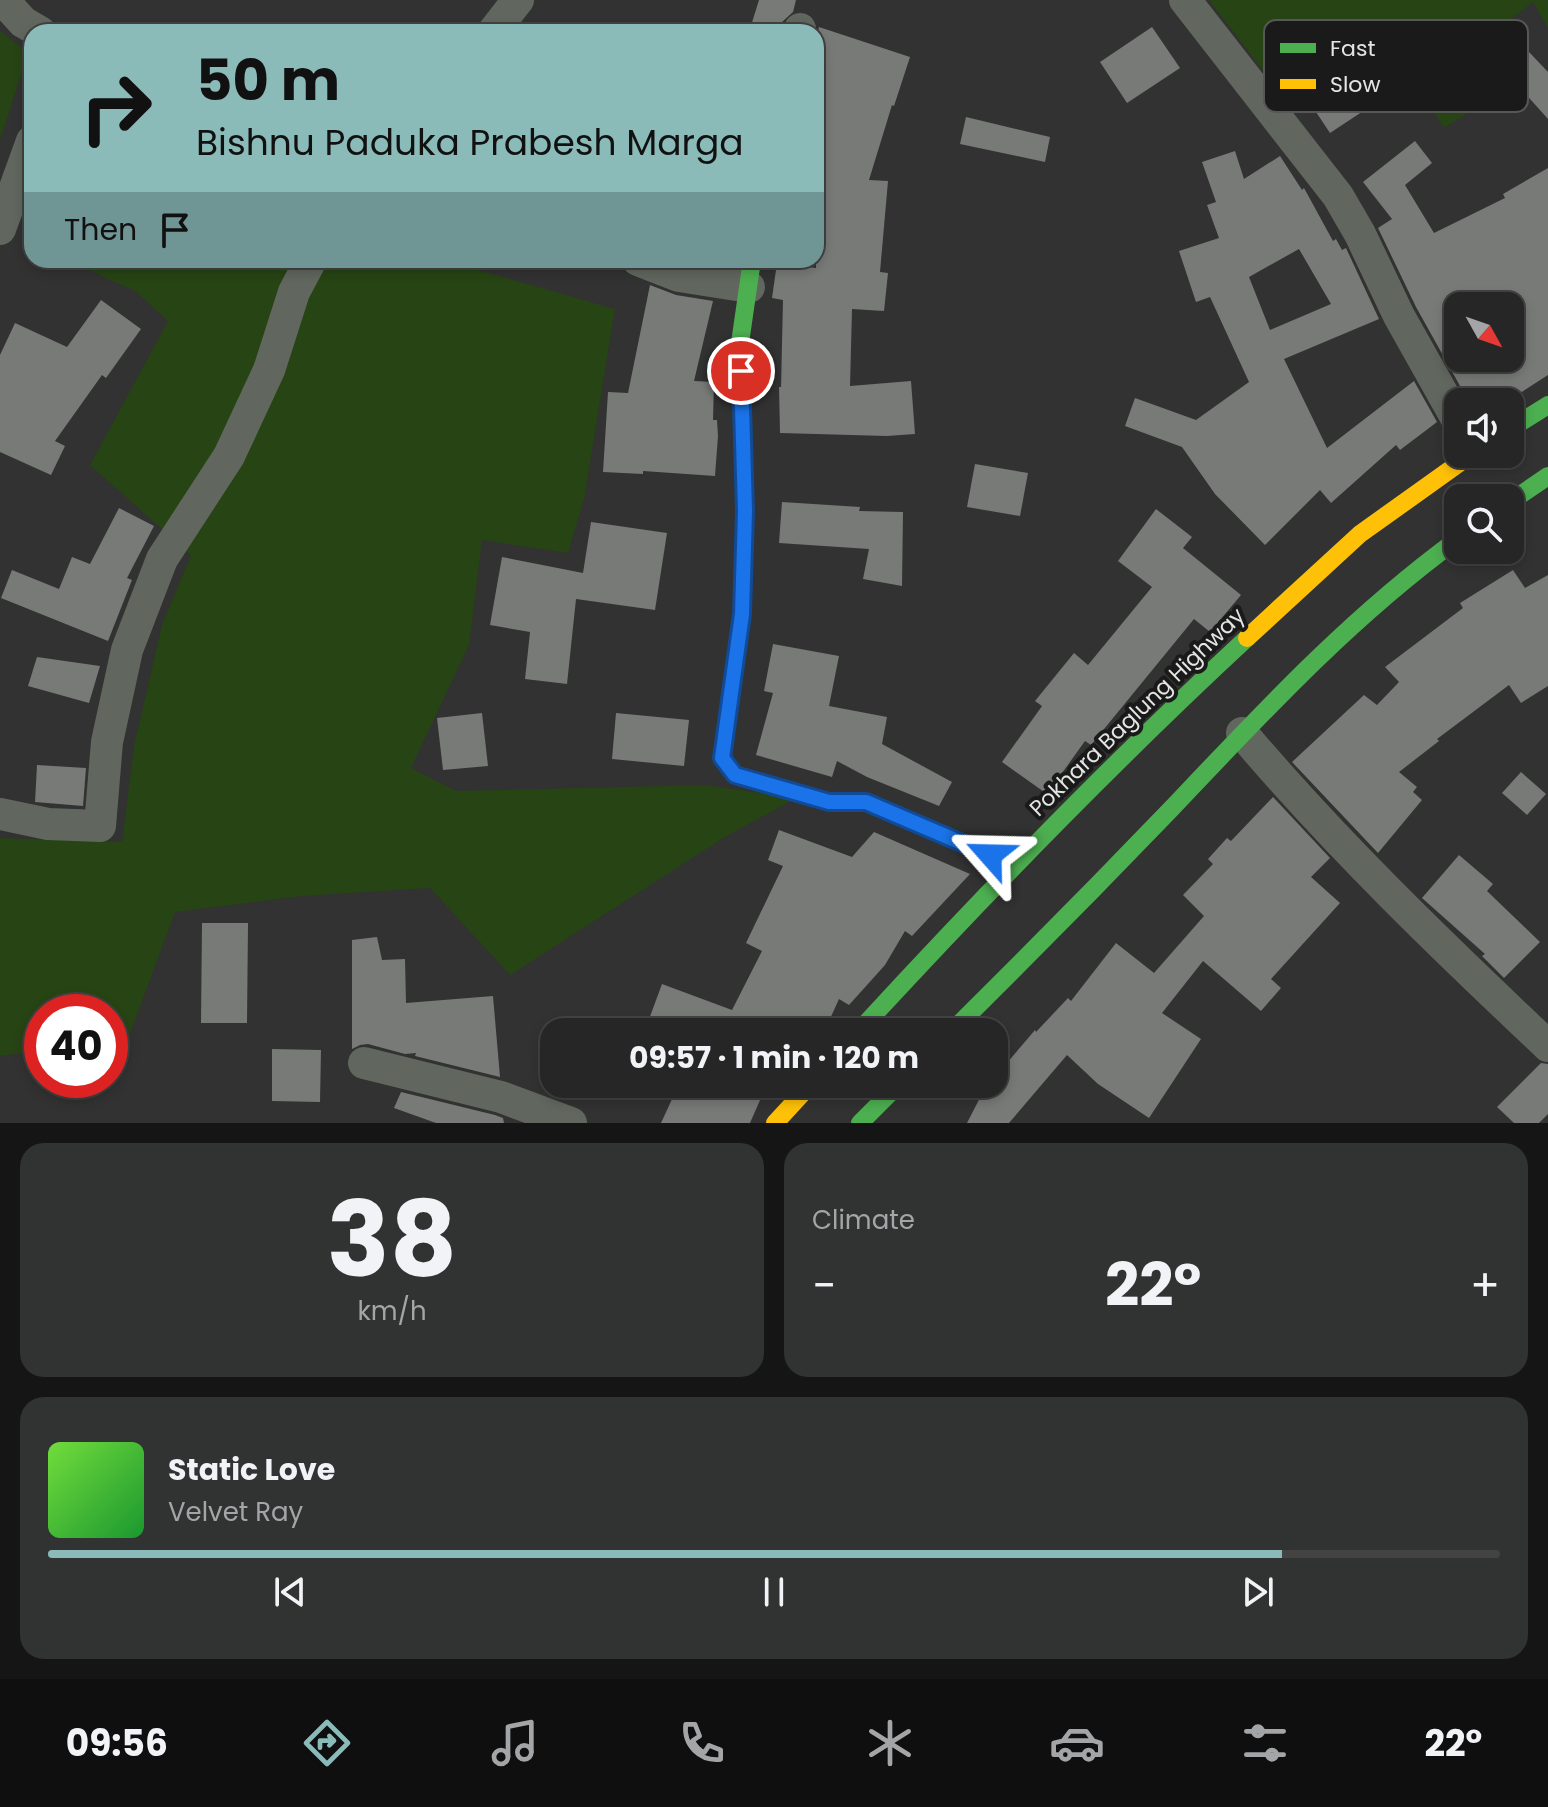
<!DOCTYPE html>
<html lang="en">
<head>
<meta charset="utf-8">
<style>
	:root { --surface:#252625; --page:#313232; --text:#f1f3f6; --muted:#a3a5a7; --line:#424342; --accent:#8bbbb9 }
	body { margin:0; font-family:Poppins,sans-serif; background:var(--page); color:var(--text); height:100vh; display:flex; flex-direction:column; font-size:30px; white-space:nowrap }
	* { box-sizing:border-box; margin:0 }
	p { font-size:26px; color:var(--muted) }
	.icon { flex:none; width:44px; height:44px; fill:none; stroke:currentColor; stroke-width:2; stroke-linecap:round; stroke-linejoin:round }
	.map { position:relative; height:1123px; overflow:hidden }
	.panel { display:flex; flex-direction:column; gap:20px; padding:20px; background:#141514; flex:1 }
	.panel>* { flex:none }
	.guide { position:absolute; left:24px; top:24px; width:800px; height:244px; border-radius:24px; box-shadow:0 4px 12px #0003,0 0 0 2px var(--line); background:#8bbbb9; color:#111; overflow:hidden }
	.needle { width:52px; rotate:130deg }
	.fabs { position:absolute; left:1444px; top:292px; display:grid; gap:16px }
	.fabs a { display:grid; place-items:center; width:80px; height:80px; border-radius:16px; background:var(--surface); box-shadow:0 4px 12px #0003,0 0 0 2px var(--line); font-size:40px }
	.speed { position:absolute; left:24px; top:994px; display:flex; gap:16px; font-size:40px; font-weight:700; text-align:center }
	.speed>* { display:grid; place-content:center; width:104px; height:104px; border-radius:50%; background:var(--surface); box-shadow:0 4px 12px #0003,0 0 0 2px var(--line); line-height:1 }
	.speed .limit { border:12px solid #d22; background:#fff; color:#111 }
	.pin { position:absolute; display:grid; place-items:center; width:68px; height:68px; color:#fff; margin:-34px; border:4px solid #fff; border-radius:50%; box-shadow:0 2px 8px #0007 }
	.me { position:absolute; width:88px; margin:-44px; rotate:295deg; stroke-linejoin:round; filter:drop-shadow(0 0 6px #0008) }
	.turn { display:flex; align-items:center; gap:28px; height:168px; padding:0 40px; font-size:36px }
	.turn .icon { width:104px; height:104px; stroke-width:2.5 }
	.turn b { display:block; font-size:56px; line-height:68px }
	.then { display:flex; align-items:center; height:76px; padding:0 40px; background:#0003; gap:16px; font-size:30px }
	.big { font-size:60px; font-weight:700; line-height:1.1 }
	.panel .card { flex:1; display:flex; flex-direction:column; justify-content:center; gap:12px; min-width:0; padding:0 28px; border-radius:24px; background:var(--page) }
	.panel .dial { align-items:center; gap:0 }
	.dial b { font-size:104px; line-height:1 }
	.song { display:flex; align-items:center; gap:24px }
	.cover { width:96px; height:96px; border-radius:12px; background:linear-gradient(135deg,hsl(100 70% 55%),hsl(130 70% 35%)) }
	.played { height:8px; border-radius:4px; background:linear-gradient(90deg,var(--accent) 85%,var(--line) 85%) }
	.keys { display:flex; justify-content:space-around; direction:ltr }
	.heat { display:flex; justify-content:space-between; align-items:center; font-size:44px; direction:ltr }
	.panel .tiles { flex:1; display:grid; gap:20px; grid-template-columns:1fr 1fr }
	.card:last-child { grid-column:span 2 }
	.trip { position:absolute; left:540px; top:1018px; width:468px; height:80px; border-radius:24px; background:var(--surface); box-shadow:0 4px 12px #0003,0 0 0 2px var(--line); font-weight:700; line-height:80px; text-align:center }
	.tabs { display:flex; height:128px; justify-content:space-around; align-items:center; background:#0f0f0f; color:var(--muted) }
	.tabs .icon { width:56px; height:56px }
	.tabs .on { color:var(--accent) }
	.tabs b { font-size:36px; color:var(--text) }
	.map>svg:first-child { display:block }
	.green { fill:#274414 }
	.building { fill:#787a78; fill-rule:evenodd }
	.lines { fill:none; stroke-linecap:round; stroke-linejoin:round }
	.street { stroke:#61675e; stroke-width:32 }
	.fast { stroke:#4caf50; stroke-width:18 }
	.slow { stroke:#ffc107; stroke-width:18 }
	.route-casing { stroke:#114b97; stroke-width:20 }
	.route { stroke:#1a73e8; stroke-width:14 }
	.labels { text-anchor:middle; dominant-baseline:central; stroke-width:8; stroke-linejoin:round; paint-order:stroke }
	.street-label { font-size:22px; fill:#e4e6e4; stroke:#191a19 }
	.key { fill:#191a19; stroke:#565756; stroke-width:2 }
	.key-label { font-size:22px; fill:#e4e6e4 }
</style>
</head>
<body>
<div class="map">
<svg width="1548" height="1123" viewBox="0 0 1548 1123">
	<rect width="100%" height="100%" fill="#313231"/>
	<g class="green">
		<path d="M1209,0H1548V28L1533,2L1470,51L1490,99L1444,128L1383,34L1282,95Z"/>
		<path d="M0,31L28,53L0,140Z"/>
		<path d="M67,260H443L615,309L584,499L568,553L482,540L469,645L411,768L456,791L705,785L796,798L725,837L510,975L430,888L301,896L175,912L128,1039L110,1042V1012H42V1050L0,1056V838L122,842L134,746L162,625L191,555L90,465L168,321L135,291Z"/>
	</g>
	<g class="building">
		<path d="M759,0H796L793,12L782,22L781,32H749Z"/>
		<path d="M819,27L910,57L894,106L892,105L869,180L888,181L880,272L888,273L884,311L852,309L850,386L911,381L915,434L887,436L780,433L779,387H781L783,300L772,298L777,263L816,268V40Z"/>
		<path d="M1152,27L1180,68L1127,103L1100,62Z"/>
		<path d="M1529,52L1548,72V119L1505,71Z"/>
		<path d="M1369,70L1386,96L1330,133L1312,106Z"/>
		<path d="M966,117L1050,137L1045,162L960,144Z"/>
		<path d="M1415,141L1432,163L1405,185L1434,233L1505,198L1503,194L1548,168V375L1506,402H1469L1416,307L1378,228L1392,219L1363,182ZM1458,306H1510V358H1458Z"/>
		<path d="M1235,151L1244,179L1280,156L1302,190L1304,188L1333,241L1336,239L1342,250L1346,248L1379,319L1284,359L1327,448L1414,381L1437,422L1400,450L1396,445L1331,503L1320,490L1265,545L1215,494L1182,447L1125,426L1135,398L1196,420L1249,382L1210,297L1196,302L1179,251L1219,238L1207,205L1216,202L1202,162ZM1299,249L1331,304L1270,330L1249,277Z"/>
		<path d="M650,285L676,295L713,301L694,381L714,382L713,420H717L718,436L715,476L643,471V474L603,472L608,392L628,393Z"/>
		<path d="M101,300L141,329L106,378L102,375L55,441L65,446L51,475L0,452V355L15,323L67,347Z"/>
		<path d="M975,464L1028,473L1020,516L967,507Z"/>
		<path d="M782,502L860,507L859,511L903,512L902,586L863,579L869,549L779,543Z"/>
		<path d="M119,508L154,526L127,578L132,580L108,641L1,598L12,570L59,589L72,557L90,564Z"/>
		<path d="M1156,509L1192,537L1183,548L1241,595L1210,632L1194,619L1091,745L1085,741L1047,794L1002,762L1042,706L1035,701L1074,653L1088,665L1152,587L1118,561Z"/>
		<path d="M591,522L667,533L655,610L576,599L567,684L525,679L530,632L490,625L502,557L583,573Z"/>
		<path d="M1513,570L1525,588L1548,575V686L1521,703L1509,685L1437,739L1439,741L1399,772L1417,787L1413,792L1422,800L1378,853L1292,762L1364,695L1377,705L1399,682L1385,667L1463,608L1460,603Z"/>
		<path d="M773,644L839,656L829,706L887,717L882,744L952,782L939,806L867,777L837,761L832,777L756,755L773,693L764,691Z"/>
		<path d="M37,657L100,666L89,703L28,686Z"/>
		<path d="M482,713L488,766L443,770L437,718Z"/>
		<path d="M616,713L689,720L684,766L612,759Z"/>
		<path d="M37,765L86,768L83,806L35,802Z"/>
		<path d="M1521,772L1546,794L1527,815L1502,793Z"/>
		<path d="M1273,797L1330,858L1311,877L1340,903L1271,979L1281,988L1261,1011L1203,961L1162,1013L1201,1039L1149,1118L1098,1084L1067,1055L1009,1123H967L985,1088L989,1084H994V1078L1035,1030L1036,1032L1068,998L1071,1001L1116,943L1154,973L1204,916L1183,895L1213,864L1208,859L1227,838L1231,841Z"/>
		<path d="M779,830L852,857L874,832L970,874L912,936L905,931L885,965L849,1005L839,999L824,1032L645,1030L662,984L732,1010L762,951L746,943L783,866L768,860Z"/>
		<path d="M1459,855L1493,884L1487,891L1540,942L1504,978L1482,956L1485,954L1422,898Z"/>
		<path d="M202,923H248L247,1023H201Z"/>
		<path d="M377,937L382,960L405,959L406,1003L493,996L500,1077L415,1056L416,1053L405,1054L368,1044L360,1045L352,1049V940Z"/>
		<path d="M272,1049L321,1050L320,1102L272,1101Z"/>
		<path d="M1541,1063L1548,1064V1114L1539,1123H1514L1497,1107Z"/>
		<path d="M679,1084H767L750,1123H661Z"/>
		<path d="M401,1092L495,1115L503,1118L504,1123H436L394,1108Z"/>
	</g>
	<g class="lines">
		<g class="street">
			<path d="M3,0L23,22L40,32"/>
			<path d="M1185,0L1338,196L1360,234L1399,316L1458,421"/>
			<path d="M493,32L518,0"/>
			<path d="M799,32L800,29"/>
			<path d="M0,229L32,141"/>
			<path d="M638,260L679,276L749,287"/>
			<path d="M1242,733C1336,844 1442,946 1548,1046"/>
			<path d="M0,814L48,824L100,826L107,742L127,650L162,559L229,456L269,370L294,292L311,260"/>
			<path d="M364,1063L501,1097L571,1123"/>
		</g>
		<g class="fast">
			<path d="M752,260L740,343L745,511L742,614L722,758L735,775L829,802H866L1014,866"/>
			<path d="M1510,429L1548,405"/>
			<path d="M1510,502L1548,476"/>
			<path d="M858,1032C983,896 1111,764 1247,638"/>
			<path d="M951,1032C1026,958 1099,884 1172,808C1263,712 1351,617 1458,539"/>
			<path d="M860,1123L899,1084"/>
		</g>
		<g class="slow">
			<path d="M1247,638L1360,534L1472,454"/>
			<path d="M775,1123L811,1084"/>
		</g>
	</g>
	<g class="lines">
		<g class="route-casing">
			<path id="route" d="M741,371L745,511L742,614L722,758L735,775L829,802H866L990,855"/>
		</g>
		<use href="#route" class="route"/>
	</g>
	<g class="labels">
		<g class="street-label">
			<text transform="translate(1137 712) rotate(-44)">Pokhara Baglung Highway</text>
		</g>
	</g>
	<rect x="1264" y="20" width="264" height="92" rx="12" class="key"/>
	<rect x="1280" y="43" width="36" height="10" fill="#4caf50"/>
	<rect x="1280" y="79" width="36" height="10" fill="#ffc107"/>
	<g class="key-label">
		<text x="1330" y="56">Fast</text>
		<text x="1330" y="92">Slow</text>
	</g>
</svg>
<div class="fabs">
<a><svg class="needle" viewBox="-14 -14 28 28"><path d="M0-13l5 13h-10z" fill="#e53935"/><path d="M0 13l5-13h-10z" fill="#a3a5a7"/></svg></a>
<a><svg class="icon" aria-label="sound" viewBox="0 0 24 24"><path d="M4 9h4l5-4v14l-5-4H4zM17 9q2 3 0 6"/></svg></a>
<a><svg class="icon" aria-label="search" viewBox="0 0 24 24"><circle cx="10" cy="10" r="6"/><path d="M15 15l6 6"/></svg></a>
</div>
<div class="speed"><div class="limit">40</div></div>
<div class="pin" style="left:741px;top:371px;background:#d93025"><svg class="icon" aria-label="arrive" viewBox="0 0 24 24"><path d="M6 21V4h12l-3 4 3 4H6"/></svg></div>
<svg class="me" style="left:990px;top:855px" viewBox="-20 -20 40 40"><path d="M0-17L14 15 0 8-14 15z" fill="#1a73e8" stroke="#fff" stroke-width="4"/></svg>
<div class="trip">09:57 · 1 min · 120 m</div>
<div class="guide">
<div class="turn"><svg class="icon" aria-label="right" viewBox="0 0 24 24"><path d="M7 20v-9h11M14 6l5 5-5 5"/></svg><div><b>50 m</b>Bishnu Paduka Prabesh Marga</div></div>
<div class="then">Then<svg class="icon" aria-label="arrive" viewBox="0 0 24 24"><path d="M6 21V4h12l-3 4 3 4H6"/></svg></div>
</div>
</div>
<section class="panel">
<div class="tiles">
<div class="card dial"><b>38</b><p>km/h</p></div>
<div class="card"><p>Climate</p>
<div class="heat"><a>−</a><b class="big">22°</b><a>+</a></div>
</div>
<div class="card">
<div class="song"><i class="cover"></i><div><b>Static Love</b><p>Velvet Ray</p></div></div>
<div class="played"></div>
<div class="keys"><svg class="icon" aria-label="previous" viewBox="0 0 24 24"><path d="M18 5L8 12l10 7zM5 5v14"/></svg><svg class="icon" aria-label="pause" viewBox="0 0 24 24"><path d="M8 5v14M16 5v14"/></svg><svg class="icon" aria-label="next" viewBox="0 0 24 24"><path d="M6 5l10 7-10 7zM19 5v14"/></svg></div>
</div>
</div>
</section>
<nav class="tabs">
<b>09:56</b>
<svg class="icon on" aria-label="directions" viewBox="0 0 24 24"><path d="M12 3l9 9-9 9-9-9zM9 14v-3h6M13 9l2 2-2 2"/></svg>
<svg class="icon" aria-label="music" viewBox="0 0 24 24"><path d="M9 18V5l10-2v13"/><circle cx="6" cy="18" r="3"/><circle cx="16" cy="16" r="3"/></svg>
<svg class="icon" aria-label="phone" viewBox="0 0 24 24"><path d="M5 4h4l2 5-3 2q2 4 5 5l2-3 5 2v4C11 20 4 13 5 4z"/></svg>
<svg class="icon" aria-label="climate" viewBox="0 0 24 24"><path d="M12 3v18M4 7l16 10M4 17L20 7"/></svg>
<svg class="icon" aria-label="car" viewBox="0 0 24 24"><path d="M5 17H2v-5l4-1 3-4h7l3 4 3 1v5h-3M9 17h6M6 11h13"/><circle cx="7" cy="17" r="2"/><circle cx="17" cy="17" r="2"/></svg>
<svg class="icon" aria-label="filters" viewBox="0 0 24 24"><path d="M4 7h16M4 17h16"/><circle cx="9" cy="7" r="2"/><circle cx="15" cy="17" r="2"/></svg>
<b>22°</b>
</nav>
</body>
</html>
